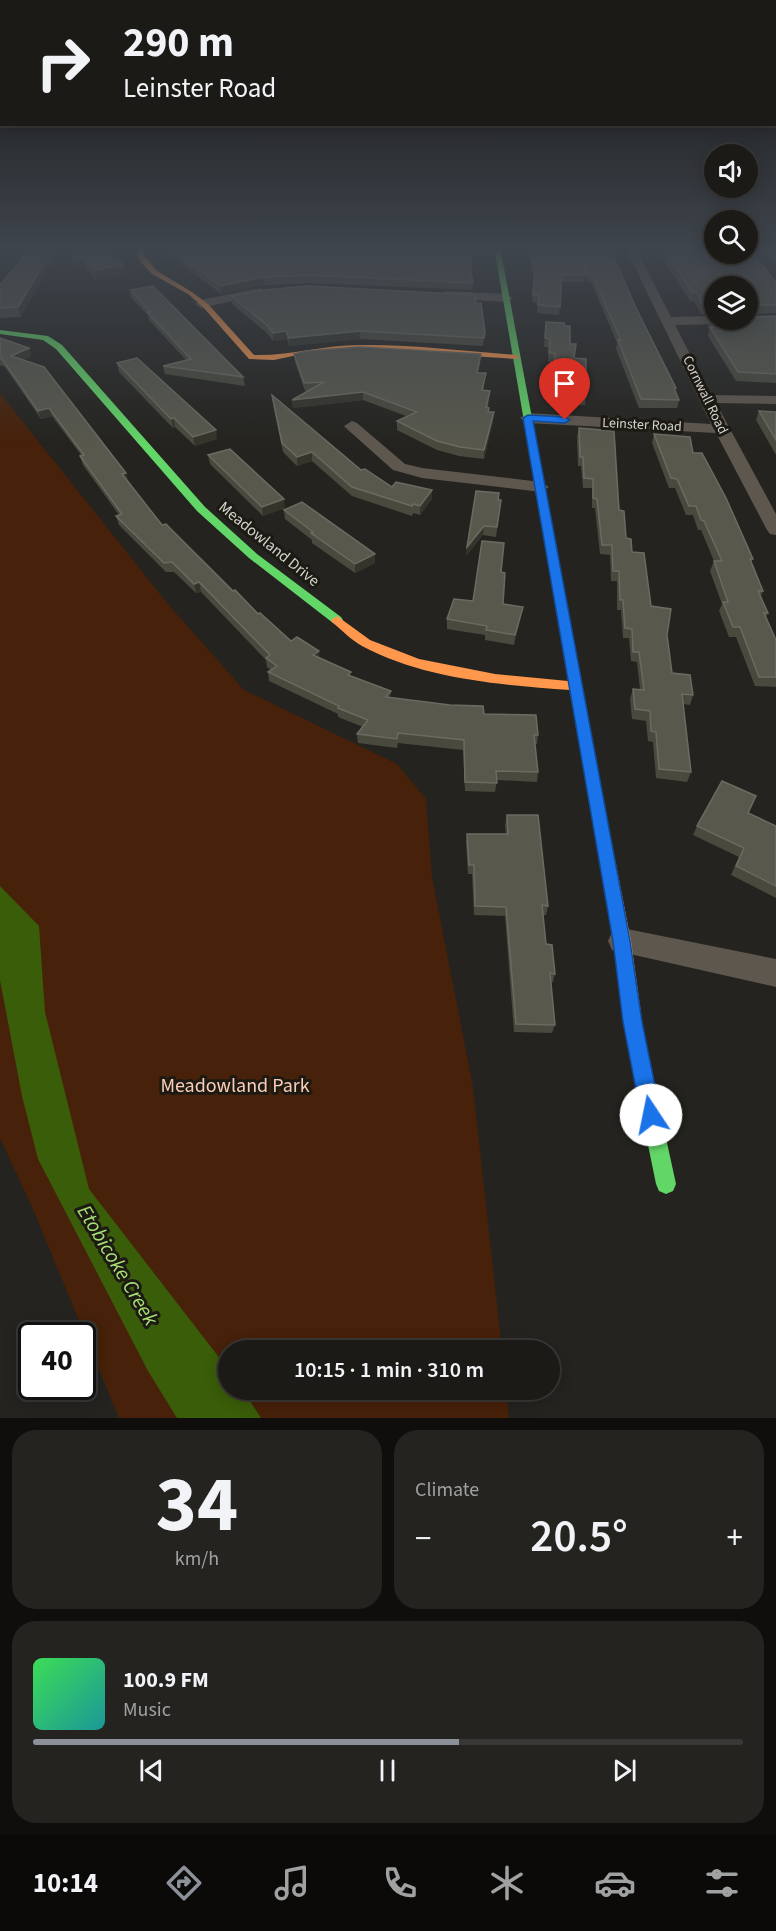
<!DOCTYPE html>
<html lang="en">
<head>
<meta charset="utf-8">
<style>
	:root { --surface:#1b1a17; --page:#242320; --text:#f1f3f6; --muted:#a0a1a1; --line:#393836; --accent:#8c9099 }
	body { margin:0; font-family:"Source Sans 3",sans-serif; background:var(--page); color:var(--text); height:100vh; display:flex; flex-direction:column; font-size:22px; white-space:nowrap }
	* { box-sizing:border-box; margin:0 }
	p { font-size:20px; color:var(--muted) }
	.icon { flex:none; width:33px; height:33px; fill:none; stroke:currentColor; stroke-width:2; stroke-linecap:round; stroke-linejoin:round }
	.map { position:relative; height:1418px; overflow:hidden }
	.panel { display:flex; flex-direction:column; gap:12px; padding:12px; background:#0f0e0d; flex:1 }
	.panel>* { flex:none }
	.banner { position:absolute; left:0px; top:0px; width:777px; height:126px; box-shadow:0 3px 15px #0003,0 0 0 2px var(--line); background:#1b1a17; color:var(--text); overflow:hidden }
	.fabs { position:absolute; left:704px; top:144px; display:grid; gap:12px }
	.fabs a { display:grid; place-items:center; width:54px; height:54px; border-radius:50%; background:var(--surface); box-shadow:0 3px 15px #0003,0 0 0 2px var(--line); font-size:30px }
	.speed { position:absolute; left:18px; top:1322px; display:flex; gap:12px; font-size:30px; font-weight:700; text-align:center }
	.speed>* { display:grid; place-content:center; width:78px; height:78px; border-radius:50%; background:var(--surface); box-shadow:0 3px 15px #0003,0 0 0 2px var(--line); line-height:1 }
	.speed .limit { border:3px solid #111; border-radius:9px; background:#fff; color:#111 }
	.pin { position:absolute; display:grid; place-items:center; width:51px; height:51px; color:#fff; margin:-62px -26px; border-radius:50% 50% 50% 0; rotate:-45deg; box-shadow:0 0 6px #0007 }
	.pin .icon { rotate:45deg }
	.me { position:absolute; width:66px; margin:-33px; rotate:349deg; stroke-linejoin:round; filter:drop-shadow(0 0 4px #0008) }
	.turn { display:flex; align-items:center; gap:21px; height:126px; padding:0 24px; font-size:27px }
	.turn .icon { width:78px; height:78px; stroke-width:2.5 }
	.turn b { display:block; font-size:42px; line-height:51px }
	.big { font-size:45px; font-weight:600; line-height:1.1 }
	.panel .widget { flex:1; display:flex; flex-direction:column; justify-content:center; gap:9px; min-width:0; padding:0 21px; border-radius:24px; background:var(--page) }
	.panel .dial { align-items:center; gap:0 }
	.dial b { font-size:78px; line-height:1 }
	.song { display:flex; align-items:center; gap:18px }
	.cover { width:72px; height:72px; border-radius:9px; background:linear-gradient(135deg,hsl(130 70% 55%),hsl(180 70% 35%)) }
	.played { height:6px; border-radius:3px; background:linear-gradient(90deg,var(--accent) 60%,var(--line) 60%) }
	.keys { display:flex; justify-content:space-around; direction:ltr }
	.heat { display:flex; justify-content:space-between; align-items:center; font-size:33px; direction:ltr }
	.panel .tiles { flex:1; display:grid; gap:12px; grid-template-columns:1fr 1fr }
	.widget:last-child { grid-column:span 2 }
	.trip { position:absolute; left:218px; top:1340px; width:342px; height:60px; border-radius:30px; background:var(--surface); box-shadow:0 3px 15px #0003,0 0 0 2px var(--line); font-weight:600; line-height:60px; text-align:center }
	.tabs { display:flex; height:96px; justify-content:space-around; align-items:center; background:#0b0a09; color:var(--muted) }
	.tabs .icon { width:42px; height:42px }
	.tabs .selected { color:var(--accent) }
	.tabs b { font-size:27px; color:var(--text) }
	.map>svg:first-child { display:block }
	.green { fill:#472109 }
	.water { fill:#3a5d09 }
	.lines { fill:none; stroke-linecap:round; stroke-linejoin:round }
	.street { fill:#5e574e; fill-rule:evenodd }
	.fast { fill:#63d668; fill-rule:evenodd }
	.slow { fill:#ff974d; fill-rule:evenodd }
	.wall { fill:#49493e }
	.shaded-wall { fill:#34342b }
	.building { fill:#58584d; stroke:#6b6b61; stroke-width:1.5 }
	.route { fill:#1a73e8; stroke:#114b97; stroke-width:1.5 }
	.labels { text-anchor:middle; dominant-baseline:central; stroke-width:6; stroke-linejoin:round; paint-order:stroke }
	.far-street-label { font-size:14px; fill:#d3d2cd; stroke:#1d1a14 }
	.street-label { font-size:16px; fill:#d3d2cd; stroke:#1d1a14 }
	.near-park-label { font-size:20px; fill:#fbcdb6; stroke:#1d1a14 }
	.near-water-label { font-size:21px; font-style:italic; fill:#a6e073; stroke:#1d1a14 }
</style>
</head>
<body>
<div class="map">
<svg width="776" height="1418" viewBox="0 0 776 1418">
	<rect width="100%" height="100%" fill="#24231f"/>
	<path class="green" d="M0,393L167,603L244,690L397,764L426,799L432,877L473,1087L502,1350H228V1389H506L509,1418H119L33,1209L0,1138Z"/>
	<path class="water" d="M0,886L39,926L45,1012L89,1189L228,1369V1389H242L261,1418H177L148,1371L38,1159L22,1096L0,980Z"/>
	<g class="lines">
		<g class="street">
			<path d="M387,247L499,249L504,252L499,255L392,250Z"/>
			<path d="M625,247H635L671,317L714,316V320H747V316L776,315V323L675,325L711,395L776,396V404L716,403L776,514V535L770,534L767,530L716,433L528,423L520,418L528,413L711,424Z"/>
			<path d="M758,247H769L776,253V262Z"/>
			<path d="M260,288L266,292L264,294L201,308L195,304L201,300Z"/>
			<path d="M446,291L507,294L513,298L507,302L442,298L440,295Z"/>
			<path d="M352,421L357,423L405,464L422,468L541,482L549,487L541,492L422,478L393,470L347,429L344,426Z"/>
			<path d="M622,928L776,959V987L612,950L608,941L612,932Z"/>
		</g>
		<g class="fast">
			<path d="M494,247H500L575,648L569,652L563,648Z"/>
			<path d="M0,330L48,336L62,345L205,507L257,554L341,617L343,620L341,623H333L249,558L197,511L56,349L43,340L0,334Z"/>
			<path d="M636,1033L643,1035L645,1042L676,1184L673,1191L666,1194L659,1191L656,1184L627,1042L629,1035Z"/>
		</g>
		<g class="slow">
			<path d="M2,247H8L0,254V248Z"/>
			<path d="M141,247H147L143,254L157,271L192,292L208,304L254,355C289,356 324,345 359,345C410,344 465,351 516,355L520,357L516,359L360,349L307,353L274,360L249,359L203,307L188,294L152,274L141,262L137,254Z"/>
			<path d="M337,616L370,640L419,659L495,674L568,681L563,648L569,644L573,645L631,941L645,1042L643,1049L636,1051L629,1049L627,1042L613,941L570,690C501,685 424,679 362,646C351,640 342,630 333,623L331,620Z"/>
		</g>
	</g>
	<g class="wall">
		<path d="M31,247L21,317L0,318V285L22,259L21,258Z"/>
		<path d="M73,247L123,265L125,274L96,280L86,268L75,269L73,260Z"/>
		<path d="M527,247H609L637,310L676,388L675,391L679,400L677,408H639L616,349L617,343L591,282H588L585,275L584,282H562L559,315L537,313L538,303L532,302L534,271H531V261L529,260L530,254H527Z"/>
		<path d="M655,247H714L776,282V313L747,314V286H714V314H701L694,301H690Z"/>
		<path d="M166,251L472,262V270H471L473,283L472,290L308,283L264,285L221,294L195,274H192L185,266L180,267L179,258H167Z"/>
		<path d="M130,290L243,377L245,386L165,374L163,366L186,360L149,320L148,315L131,298Z"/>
		<path d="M475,295L484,340L483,346L360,339L289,346L287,339L273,341L267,333L232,304L231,296Z"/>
		<path d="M776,317V383L736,381L708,336L709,329L708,327L711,318Z"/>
		<path d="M546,322L565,326L586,396L585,405L563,404V390L558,389L559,377H553V362H548L549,347H544Z"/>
		<path d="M0,338L29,348L31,356L23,360L129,482L162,525L233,591L291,641L319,658L391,698L484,714L538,735L537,744H535L538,772L537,782L497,780L495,792L465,791L463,750L398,743L397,748L358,743L357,734L363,727L338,717V714L269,681L268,672L271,670L267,667L266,660L201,592L196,593L174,572H166L119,525L116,516L119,515L83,465L80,456L81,455L52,416L41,419L5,367L0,365Z"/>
		<path d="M294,354H481L478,373H486L483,391H490L488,407L489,408V412L493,421L484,459L459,456L437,450L397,430V421L406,416L363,400L293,408L292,400L307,391H305L295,362Z"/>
		<path d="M117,363L217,439L195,446L175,427L173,428L119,372Z"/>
		<path d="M272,395L361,470L392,487L432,499L420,515L413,513L412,516L352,496L312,461L297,466L283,452L273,404Z"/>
		<path d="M759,411L776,412V455L756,420Z"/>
		<path d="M579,428L619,510L626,538L632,552L651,606L667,635L672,673L693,695L690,705L683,704L691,772L687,782L656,778L653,742L648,741L646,721L632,719L630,699L633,689H640L637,662L631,661L629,638H623L621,610H617V581H611L610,555L600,554L595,508H592V488H583L581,466H578L577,437Z"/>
		<path d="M654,434L693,453L753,559L751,562L763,591L761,596L768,613L766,617L776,640V687L755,686L736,637H729L719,611L722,604L710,571L714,561L701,530H698L693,515H686L675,488H669L652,443Z"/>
		<path d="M208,455L285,508L263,516L210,464Z"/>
		<path d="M498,500H501L496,537L483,535L466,556Z"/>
		<path d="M284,510L375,563L355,573L312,543V540L285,519Z"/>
		<path d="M501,572L503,604L523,607L514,645L485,640V635L447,629V619L473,601Z"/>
		<path d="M748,813L776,826V898L731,875L739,857L693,835L697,826Z"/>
		<path d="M507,815L548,906L546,915H543L546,944L555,974L553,982H551L555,1025L552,1033L514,1032L505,916L474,915L472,874H468L466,843L467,834H506L505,825Z"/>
	</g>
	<g class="shaded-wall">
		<path d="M54,247H61L21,317L18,307Z"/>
		<path d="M84,259L86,268L75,269L73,260Z"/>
		<path d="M179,259H183L185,266L180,267Z"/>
		<path d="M123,265L125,274L96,280L94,270Z"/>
		<path d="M194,266L195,274H192L190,267Z"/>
		<path d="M263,277L264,285L221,294L220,286Z"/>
		<path d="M286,331L287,339L273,341V333Z"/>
		<path d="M360,331V339L289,346V338Z"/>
		<path d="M29,348L31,356L13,364L11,356Z"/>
		<path d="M363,392V400L293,408L292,400Z"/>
		<path d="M49,408L52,416L41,419L38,411Z"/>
		<path d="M494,412L493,421L484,459V450Z"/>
		<path d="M174,418L175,427L173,428L171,419Z"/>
		<path d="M216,430L217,439L195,446L193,437Z"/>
		<path d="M312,452V461L297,466V457Z"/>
		<path d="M126,473L129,482L122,474Z"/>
		<path d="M432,490V499L420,515V506Z"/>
		<path d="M284,499L285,508L263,516L262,507Z"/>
		<path d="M484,526L483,535L466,556L467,547Z"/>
		<path d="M375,554V563L355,573V564Z"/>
		<path d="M199,582L201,592L196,593L194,584Z"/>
		<path d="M523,607L521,617L514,645L515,635Z"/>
		<path d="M319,651L320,661L313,655Z"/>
		<path d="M391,691V700L386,697Z"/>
	</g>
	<g class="building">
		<path d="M31,247H54L18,307L0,308V285L23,258H21Z"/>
		<path d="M73,247H107L123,265L94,270L84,259L73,260Z"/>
		<path d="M168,247H428L471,249L472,262H469L473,283L307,275L263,277L220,286L194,266L190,267L183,259H179L178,251H166Z"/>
		<path d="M530,247H609L637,310L676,388H674L679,400L641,399L618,340H621L592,275H589L585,265V275L562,274L560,307L538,305L539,295H533L535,264H532V253H530Z"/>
		<path d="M662,247H714V254H747V247L776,282V305H749L747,309V286H714V305L703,306L696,292H692Z"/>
		<path d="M153,286L243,377L163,366L191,359L147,312H150L130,290Z"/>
		<path d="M308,286L475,295L476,303H481L485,332L484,338L360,331L289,338L286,331L273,333L267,325L231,296L264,290Z"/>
		<path d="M747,317H776V374L738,372L710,327H716L711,318H714V320H747Z"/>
		<path d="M546,322L564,323L565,326H570V344H576L574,358L586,359V396L565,395V381H560V369L554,368L555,354L549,353L550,339L545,338Z"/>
		<path d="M0,338L29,348L11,356L44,367L126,473L122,474L162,525L166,524L233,591L235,590L258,614L260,613L291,641L297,637L319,651L313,655L351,672L348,675L391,691L386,697L450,705L483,706L484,714L536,715L538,735H534L538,772L496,771L497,783L465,782L464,740L398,733L397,739L357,734L368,720L338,708L339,706L268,672L277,666L266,658L270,655L199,582L194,584L172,562L164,563L116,516L122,514L80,456L84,455L49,408L38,411L2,359L0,358Z"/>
		<path d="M360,347L481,354L477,373H486L482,390L490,391L486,407L489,408L488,412H494L484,450L460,447L437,441L397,421L417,412L363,392L292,400L324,382L304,383L294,354L307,351Z"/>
		<path d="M137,358L216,430L193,437L174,418L171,419L117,363Z"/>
		<path d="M272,395L361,470L365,469L392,487L396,482L432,490L420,506L413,504L412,506L352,487L312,452L297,457L282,443Z"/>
		<path d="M759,411L776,412V440Z"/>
		<path d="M579,428L614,431L619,510L624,511L626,538L631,539L632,552L644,553L651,606L671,609L667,635L672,673L690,675L693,695L682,694L691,772L659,769L656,732L651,731L650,711L635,709L633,689L644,690L639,652H633L632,629L625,628L623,600H620L619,571H613L612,545H602L597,499L593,498V479L584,478L583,457H580Z"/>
		<path d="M654,434L690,437L693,453H702L726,498L753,559H750L763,591H758L768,613H764L776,640V677H759L740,627H733L723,602H728L714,561H722L704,521L701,520L696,506H689L677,479L671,478Z"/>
		<path d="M230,449L284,499L262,507L208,455Z"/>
		<path d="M476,491L499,493L498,500H501L497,527L484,526L467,547Z"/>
		<path d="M302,502L375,554L355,564L311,533L313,532L284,510Z"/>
		<path d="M482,541L504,543L501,572L505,573L503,604L523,607L515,635L486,630L487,626L447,619L454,599L473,601Z"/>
		<path d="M722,781L756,796L748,813L776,826V886L736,866L744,848L697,826Z"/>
		<path d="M507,815H538L548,906L542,905L546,944L552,945L555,974L550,973L555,1025L516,1024L506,907L475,906L474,865H469L467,834H508Z"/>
	</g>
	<linearGradient id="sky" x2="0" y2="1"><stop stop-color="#141311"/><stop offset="0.56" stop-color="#3f454d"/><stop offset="1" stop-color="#3f454d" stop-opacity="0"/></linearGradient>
	<rect width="776" height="445" fill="url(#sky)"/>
	<path class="route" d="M528,415L565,417L570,420L565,423L533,421L630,941L642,1022L661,1115L658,1122L651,1125L644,1122L641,1115L623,1022L613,941L523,418Z"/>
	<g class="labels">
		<g class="far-street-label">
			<text transform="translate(705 395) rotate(64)">Cornwall Road</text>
			<text transform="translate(642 425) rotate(3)">Leinster Road</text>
		</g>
		<g class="street-label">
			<text transform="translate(269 544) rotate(39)">Meadowland Drive</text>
		</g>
		<g class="near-park-label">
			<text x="235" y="1086">Meadowland Park</text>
		</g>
		<g class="near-water-label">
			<text transform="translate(118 1265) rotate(59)">Etobicoke Creek</text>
		</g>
	</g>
</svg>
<div class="fabs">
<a><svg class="icon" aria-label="sound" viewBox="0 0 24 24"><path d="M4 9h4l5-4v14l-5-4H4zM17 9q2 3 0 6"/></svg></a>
<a><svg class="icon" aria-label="search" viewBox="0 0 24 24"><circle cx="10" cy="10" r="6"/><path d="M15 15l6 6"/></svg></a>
<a><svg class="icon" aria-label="layers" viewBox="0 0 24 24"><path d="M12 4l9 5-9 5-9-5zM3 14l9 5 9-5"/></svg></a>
</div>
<div class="speed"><div class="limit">40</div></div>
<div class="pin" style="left:565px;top:420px;background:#d93025"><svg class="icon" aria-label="arrive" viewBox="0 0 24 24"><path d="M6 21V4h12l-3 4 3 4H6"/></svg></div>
<svg class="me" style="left:651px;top:1115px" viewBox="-20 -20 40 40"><circle r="19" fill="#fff"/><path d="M0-13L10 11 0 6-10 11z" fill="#1a73e8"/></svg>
<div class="trip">10:15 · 1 min · 310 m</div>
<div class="banner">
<div class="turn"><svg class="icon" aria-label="right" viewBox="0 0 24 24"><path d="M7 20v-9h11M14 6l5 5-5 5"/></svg><div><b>290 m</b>Leinster Road</div></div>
</div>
</div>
<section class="panel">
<div class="tiles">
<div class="widget dial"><b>34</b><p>km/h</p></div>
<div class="widget"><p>Climate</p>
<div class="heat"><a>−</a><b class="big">20.5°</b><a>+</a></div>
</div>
<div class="widget">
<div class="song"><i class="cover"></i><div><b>100.9 FM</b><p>Music</p></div></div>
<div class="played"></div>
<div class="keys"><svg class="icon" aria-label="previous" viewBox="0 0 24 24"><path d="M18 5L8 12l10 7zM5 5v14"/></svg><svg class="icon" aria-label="pause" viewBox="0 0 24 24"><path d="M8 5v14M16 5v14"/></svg><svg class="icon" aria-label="next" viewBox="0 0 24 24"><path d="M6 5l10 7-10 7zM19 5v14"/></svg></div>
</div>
</div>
</section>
<nav class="tabs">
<b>10:14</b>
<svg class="icon selected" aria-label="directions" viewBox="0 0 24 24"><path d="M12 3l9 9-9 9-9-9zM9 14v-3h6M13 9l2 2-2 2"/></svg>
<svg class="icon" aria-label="music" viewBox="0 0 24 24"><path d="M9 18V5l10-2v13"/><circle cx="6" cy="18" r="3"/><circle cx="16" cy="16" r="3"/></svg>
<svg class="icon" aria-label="phone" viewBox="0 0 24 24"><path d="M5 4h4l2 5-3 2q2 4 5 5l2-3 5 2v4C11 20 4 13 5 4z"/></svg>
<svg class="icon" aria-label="climate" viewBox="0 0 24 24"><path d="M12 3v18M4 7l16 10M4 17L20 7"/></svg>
<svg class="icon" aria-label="car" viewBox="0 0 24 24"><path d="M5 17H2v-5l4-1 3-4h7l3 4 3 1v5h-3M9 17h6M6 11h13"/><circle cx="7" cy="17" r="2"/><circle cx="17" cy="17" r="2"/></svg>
<svg class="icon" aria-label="filters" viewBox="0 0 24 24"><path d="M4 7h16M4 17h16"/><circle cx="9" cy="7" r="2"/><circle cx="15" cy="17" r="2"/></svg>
</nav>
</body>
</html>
